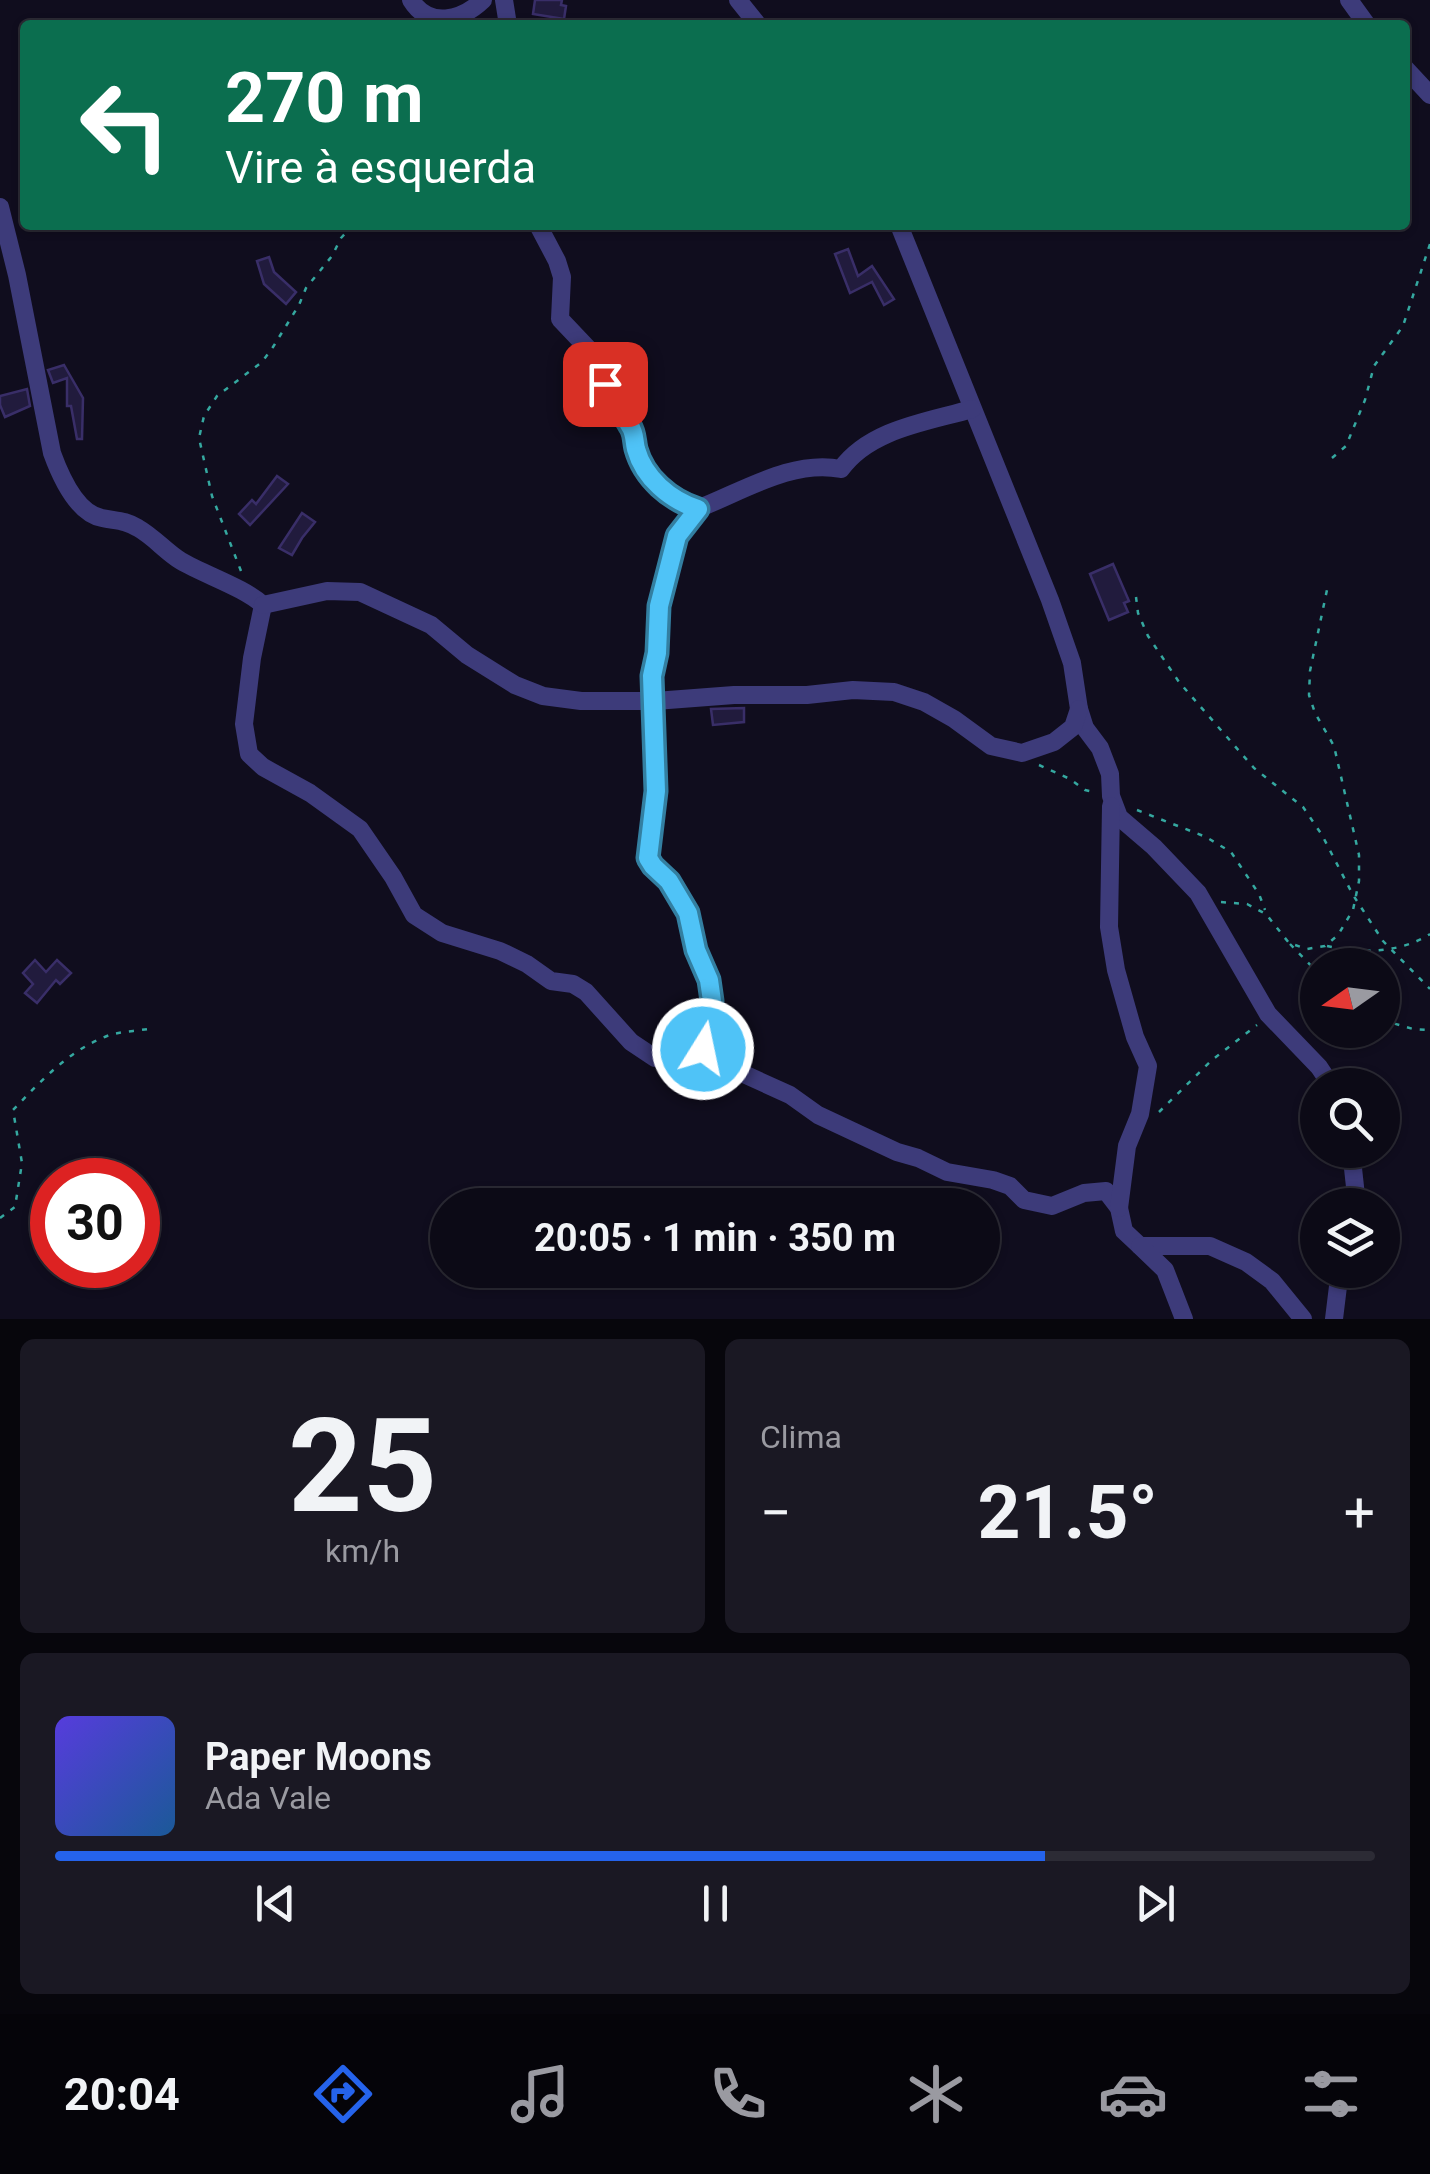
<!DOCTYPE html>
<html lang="pt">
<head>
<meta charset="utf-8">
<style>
	:root { --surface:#0c0a16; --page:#1a1823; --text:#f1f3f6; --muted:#9a9aa1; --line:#2c2b35; --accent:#2563eb }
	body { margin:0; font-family:Roboto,sans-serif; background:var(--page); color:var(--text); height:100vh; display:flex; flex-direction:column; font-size:38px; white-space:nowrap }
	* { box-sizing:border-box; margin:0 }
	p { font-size:32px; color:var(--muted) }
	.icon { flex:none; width:55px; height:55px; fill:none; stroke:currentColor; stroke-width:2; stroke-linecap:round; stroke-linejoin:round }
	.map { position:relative; height:1319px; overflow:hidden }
	.drawer { display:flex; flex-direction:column; gap:20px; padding:20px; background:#07060c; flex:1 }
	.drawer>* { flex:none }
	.hud { position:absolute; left:20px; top:20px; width:1390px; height:210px; border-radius:10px; box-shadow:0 2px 8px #0004,0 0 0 2px var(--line); background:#0b6e4f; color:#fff; overflow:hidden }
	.needle { width:65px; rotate:256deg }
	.buttons { position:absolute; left:1300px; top:948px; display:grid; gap:20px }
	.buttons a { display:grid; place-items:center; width:100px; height:100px; border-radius:50%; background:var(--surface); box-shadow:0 2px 8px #0004,0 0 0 2px var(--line); font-size:50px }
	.speed { position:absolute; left:30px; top:1158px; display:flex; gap:20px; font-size:50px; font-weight:700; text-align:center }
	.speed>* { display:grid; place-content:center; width:130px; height:130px; border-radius:50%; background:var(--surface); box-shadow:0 2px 8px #0004,0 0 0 2px var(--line); line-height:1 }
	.speed .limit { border:15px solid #d22; background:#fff; color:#111 }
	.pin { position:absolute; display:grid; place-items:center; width:85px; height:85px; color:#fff; margin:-42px; border-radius:20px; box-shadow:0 5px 15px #0006 }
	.me { position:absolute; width:110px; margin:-55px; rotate:10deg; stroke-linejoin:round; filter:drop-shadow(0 0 8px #0008) }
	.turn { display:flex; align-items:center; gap:35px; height:210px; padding:0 40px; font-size:45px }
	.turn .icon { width:130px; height:130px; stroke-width:2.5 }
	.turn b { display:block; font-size:70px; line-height:85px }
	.big { font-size:75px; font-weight:700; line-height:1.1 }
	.drawer .widget { flex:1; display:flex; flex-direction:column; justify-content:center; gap:15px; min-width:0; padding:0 35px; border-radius:15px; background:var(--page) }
	.drawer .dial { align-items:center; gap:0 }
	.dial b { font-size:130px; line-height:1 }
	.song { display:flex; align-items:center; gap:30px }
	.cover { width:120px; height:120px; border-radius:15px; background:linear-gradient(135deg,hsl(250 70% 55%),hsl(210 70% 35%)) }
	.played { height:10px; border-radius:5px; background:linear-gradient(90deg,var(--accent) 75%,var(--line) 75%) }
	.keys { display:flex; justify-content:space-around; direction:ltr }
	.heat { display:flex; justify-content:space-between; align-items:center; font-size:55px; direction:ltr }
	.drawer .tiles { flex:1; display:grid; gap:20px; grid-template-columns:1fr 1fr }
	.widget:last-child { grid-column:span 2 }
	.trip { position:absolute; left:430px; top:1188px; width:570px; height:100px; border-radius:50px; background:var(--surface); box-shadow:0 2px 8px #0004,0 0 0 2px var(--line); font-weight:700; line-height:100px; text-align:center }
	.tabs { display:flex; height:160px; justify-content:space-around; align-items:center; background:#050409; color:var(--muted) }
	.tabs .icon { width:70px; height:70px }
	.tabs .active { color:var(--accent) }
	.tabs b { font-size:45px; color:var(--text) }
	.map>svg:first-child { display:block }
	.building { fill:#211b3d; stroke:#392e68; stroke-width:2.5 }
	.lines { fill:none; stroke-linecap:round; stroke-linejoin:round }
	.path { stroke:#35a8a0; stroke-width:2.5; stroke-dasharray:5 8; stroke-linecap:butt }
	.street { stroke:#3d3b7a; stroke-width:18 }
	.route-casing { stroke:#337fa1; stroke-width:25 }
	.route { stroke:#4fc3f7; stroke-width:18 }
</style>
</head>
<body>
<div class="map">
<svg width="1430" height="1319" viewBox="0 0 1430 1319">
	<rect width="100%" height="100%" fill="#100d1e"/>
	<g class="building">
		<path d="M535,0H562L561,5L566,6L564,19L533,14Z"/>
		<path d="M848,249L858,276L872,266L894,299L884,305L872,282L850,293L835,254Z"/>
		<path d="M269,257L274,272L296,292L286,304L264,284L257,261Z"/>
		<path d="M64,365L83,398L82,439H77L71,406H67V378L53,383L48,370Z"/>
		<path d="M27,389L30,406L5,417L0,405V396Z"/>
		<path d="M277,476L288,484L250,525L239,514L252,500L256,504Z"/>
		<path d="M302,513L315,522L302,538L292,555L279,548Z"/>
		<path d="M1113,564L1129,601L1124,603L1128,612L1109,620L1090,574Z"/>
		<path d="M744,708V722L713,725L711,709Z"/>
		<path d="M35,960L46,972L57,960L71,973L60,984L56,980L37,1003L25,993L33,984L23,973Z"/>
	</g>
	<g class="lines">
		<g class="path">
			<path d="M1332,458L1346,446L1365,400L1374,366L1403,326L1430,244"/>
			<path d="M241,571L212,496L199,438L204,416L217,396L262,362L273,347L299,305L306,288L332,256L341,238L353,225"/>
			<path d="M1136,597L1138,613L1148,636L1179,682L1254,768L1303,807L1322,835L1353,895L1383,941L1430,989"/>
			<path d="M1039,765L1070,779L1085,790L1094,792"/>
			<path d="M1137,810L1206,837L1231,852L1259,894L1265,910"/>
			<path d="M1221,902L1247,904L1266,914L1289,943L1307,949L1325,946L1338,935L1353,910L1359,881V855L1334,746L1315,713L1309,695L1310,671L1328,585"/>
			<path d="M1290,944L1318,973"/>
			<path d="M1327,946C1360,954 1401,953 1430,934"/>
			<path d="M1382,1020L1413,1029L1430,1030"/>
			<path d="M1159,1112L1212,1060L1257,1025"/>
			<path d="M0,1218L15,1207L22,1163L13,1110C41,1081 68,1051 107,1036C121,1031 139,1031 154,1028"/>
		</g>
		<g class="street">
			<path d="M411,0C429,29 462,20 483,0"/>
			<path d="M504,0L508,25"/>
			<path d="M738,0L758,25"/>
			<path d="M1349,0L1367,25"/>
			<path d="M1405,68L1430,95"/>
			<path d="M0,207L17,275L52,453C60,475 76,513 102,518C116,521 125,520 138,528C154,537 166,552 181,561C205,575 245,588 263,605"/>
			<path d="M538,225L557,261L562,277L560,319L596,357L605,384L624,419L632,428L636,449L642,465L655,483L679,503L697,509L677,536L659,606L657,653L652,676L656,791L648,858L653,866L669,881L688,913L696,950L709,980L712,1001L703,1029L702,1055"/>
			<path d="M899,225L1050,600L1072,663L1079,709L1085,728L1100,748L1110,774L1111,796L1119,817L1154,847L1198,893L1268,1014L1319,1067L1331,1085"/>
			<path d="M697,509C742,492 792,459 841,469C870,429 927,422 972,409"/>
			<path d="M263,605L252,658L244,724L249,754L263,767L310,793L360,829L393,877L414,915L442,933L500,951L527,964L551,981L573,984L586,992L631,1042L655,1058L675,1060L695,1059L702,1055L790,1095L818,1115L897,1152L918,1158L947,1172L993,1180L1010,1186L1024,1200L1052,1206L1084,1193L1106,1191L1119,1208L1124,1231L1140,1246H1210L1246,1262L1272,1281L1303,1319"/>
			<path d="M263,605L327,591L360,592L431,625L467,655L515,685L543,696L581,701H655L734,695H807L853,690L894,692L924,702L954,719L991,746L1022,753L1054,742L1073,727L1079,709"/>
			<path d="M1111,806L1109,927L1116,970L1135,1037L1148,1066L1140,1114L1127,1146L1119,1208"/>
			<path d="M1351,1150L1357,1205"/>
			<path d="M1140,1246L1165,1270L1184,1319"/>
			<path d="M1334,1319L1340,1270"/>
		</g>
	</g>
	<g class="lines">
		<g class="route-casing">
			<path id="route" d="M605,384C613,399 622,412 630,426C635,433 634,441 636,449C644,478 670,500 698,509L677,536L659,606L657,653L652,676L656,791L648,858L653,866L669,881L688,913L696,950L709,980L712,1001L703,1029V1049"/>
		</g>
		<use href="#route" class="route"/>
	</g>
</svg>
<div class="buttons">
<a><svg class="needle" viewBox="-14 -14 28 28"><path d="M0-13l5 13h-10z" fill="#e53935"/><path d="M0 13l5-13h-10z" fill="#9a9aa1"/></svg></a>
<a><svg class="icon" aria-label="search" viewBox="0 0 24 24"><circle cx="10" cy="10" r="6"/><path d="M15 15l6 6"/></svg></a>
<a><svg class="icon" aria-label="layers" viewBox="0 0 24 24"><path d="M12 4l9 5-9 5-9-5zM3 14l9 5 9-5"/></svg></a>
</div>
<div class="speed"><div class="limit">30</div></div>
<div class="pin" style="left:605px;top:384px;background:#d93025"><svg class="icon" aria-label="arrive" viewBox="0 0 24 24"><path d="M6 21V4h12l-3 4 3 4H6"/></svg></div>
<svg class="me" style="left:703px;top:1049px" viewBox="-20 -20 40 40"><circle r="17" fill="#4fc3f7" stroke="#fff" stroke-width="3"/><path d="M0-11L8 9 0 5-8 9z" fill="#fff"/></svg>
<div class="trip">20:05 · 1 min · 350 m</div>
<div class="hud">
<div class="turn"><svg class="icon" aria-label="left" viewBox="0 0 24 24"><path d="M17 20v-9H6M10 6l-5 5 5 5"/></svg><div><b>270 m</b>Vire à esquerda</div></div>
</div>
</div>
<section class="drawer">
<div class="tiles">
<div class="widget dial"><b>25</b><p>km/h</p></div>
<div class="widget"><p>Clima</p>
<div class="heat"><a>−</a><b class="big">21.5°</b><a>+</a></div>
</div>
<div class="widget">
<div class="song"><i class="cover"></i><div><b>Paper Moons</b><p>Ada Vale</p></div></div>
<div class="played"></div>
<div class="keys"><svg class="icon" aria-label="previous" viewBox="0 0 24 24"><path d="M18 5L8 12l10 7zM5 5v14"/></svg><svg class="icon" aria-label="pause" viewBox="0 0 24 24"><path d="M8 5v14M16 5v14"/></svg><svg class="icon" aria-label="next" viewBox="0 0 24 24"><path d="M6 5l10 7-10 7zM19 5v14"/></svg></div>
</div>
</div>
</section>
<nav class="tabs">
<b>20:04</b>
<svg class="icon active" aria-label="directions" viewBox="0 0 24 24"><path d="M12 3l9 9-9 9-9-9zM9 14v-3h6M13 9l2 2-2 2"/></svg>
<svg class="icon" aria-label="music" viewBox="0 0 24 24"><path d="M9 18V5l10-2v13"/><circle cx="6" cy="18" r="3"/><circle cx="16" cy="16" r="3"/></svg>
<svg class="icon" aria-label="phone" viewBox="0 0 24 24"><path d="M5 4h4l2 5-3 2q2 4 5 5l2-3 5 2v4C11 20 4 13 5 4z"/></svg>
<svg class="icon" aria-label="climate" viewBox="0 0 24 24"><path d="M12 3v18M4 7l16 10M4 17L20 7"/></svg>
<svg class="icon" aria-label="car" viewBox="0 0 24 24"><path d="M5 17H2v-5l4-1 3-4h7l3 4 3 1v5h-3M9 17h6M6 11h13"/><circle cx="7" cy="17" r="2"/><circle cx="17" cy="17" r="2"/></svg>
<svg class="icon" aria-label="filters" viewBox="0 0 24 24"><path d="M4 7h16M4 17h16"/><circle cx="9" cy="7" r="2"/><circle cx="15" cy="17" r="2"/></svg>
</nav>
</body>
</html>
